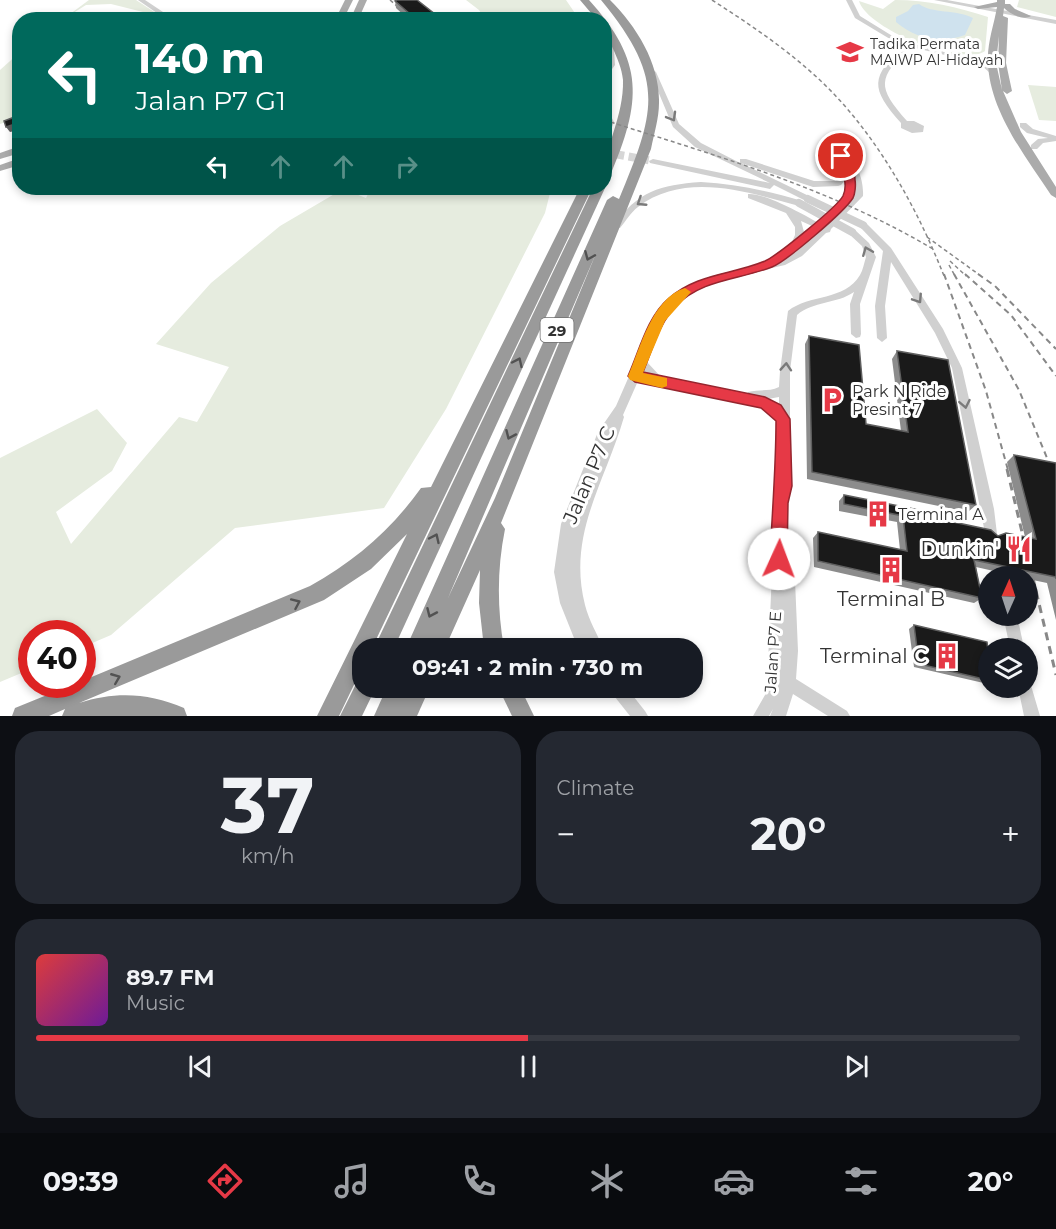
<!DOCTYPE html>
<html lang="en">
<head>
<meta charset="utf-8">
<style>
	:root { --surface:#171b24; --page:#242831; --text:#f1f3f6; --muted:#9ea1a6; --line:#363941; --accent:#e63946 }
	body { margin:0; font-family:Montserrat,sans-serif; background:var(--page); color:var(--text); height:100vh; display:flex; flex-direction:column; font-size:22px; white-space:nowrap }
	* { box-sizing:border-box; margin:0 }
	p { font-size:20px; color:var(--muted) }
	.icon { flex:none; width:33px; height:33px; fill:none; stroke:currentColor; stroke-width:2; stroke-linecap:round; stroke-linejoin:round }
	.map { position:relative; height:716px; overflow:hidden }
	.details { display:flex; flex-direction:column; gap:15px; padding:15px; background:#0d0f14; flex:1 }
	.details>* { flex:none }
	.banner { position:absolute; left:12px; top:12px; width:600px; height:183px; border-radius:24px; box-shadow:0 3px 9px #0003; background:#00695c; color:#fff; overflow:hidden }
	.needle { width:39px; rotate:3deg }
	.controls { position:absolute; left:978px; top:566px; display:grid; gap:12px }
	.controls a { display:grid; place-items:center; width:60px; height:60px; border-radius:50%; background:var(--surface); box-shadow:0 3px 9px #0003; font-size:30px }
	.speed { position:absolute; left:18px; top:620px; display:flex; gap:12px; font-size:30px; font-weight:700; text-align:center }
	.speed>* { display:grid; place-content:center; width:78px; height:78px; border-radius:50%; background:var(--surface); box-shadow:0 3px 9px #0003; line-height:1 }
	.speed .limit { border:9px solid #d22; background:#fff; color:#111 }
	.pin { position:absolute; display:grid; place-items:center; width:51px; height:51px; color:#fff; margin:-26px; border:3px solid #fff; border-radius:50%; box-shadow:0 2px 6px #0007 }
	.me { position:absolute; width:66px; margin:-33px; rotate:2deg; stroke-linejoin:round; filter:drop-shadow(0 0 4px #0008) }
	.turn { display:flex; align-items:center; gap:21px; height:126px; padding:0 24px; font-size:27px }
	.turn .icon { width:78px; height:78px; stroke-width:2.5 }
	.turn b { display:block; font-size:42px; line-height:51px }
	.lanes { display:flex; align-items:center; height:57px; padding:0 24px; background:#0003; justify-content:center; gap:30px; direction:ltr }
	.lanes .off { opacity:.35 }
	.big { font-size:45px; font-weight:700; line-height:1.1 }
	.details .tile { flex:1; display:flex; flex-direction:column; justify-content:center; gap:9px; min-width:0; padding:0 21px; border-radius:24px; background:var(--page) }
	.details .dial { align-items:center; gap:0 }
	.dial b { font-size:78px; line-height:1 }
	.song { display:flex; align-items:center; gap:18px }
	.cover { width:72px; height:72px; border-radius:9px; background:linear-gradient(135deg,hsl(0 70% 55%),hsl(280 70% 35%)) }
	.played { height:6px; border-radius:3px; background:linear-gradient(90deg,var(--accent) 50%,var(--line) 50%) }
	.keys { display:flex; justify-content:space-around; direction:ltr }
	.heat { display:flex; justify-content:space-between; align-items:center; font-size:33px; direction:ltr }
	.details .tiles { flex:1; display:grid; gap:15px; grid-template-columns:1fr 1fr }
	.tile:last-child { grid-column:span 2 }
	.trip { position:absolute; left:352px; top:638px; width:351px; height:60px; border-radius:24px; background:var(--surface); box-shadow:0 3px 9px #0003; font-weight:700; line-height:60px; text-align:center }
	.tab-bar { display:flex; height:96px; justify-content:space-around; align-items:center; background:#090b0e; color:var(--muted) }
	.tab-bar .icon { width:42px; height:42px }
	.tab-bar .selected { color:var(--accent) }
	.tab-bar b { font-size:27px; color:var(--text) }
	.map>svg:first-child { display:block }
	.green { fill:#e6ecdf }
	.water { fill:#cfe2ee }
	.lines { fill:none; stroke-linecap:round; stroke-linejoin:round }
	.minor-tunnel { stroke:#d6d6d6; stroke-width:8; stroke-dasharray:8 4.5; stroke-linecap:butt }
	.minor { fill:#d0d0d0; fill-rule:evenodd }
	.major { fill:#ababab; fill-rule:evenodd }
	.highway { fill:#9a9a9a; fill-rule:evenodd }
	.rail-far2 { stroke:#888; stroke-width:1.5; stroke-dasharray:4 3; stroke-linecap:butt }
	.rail-far1 { stroke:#888; stroke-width:2; stroke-dasharray:6 4.5; stroke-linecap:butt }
	.rail { stroke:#888; stroke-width:3; stroke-dasharray:8 6; stroke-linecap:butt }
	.minor-bridge { stroke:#d0d0d0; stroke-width:8 }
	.wall { fill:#8c8c8c }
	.shaded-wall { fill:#5f5f5f }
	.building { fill:#1a1a1a; stroke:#5f5f5f; stroke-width:1.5 }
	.oneway { stroke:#7a7a7a }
	.oneway2 { stroke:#525252 }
	.route { fill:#e63946; stroke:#96252e; stroke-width:1.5 }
	.slow { fill:#f59e0b }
	.labels { text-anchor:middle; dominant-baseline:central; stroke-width:6; stroke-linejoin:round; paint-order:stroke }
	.far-poi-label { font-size:14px; fill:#333; stroke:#fff; text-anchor:start }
	.shield { fill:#fff; stroke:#707070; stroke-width:1.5 }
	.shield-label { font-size:15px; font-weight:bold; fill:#333 }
	.poi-label { font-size:16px; fill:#333; stroke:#fff; text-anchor:start }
	.street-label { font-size:16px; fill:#333; stroke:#fff }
	.near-street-label { font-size:20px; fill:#333; stroke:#fff }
	.near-poi-label { font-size:20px; fill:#333; stroke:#fff; text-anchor:end }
</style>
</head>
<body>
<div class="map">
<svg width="1056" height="716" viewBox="0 0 1056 716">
	<rect width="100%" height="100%" fill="#fff"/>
	<g class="green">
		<path d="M89,0H136L165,19H154L143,12L111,4L86,5L62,20Z"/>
		<path d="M466,0H566L579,19H485L479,10Z"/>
		<path d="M895,0C927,0 958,7 988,17L985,51C963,68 867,29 859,1L883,9Z"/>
		<path d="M1019,0H1056V17L1017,7Z"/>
		<path d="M19,53V118L0,124V70Z"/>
		<path d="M1028,85L1056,87V121L1039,120Z"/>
		<path d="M371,188H554L550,193L545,213L446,409L384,508L235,528L111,635L83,647L82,633H32L31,669L0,682V458L97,409L127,443L112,471L56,512L71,544L179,417L197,422L229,367L156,344L211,283L280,226L343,189L366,198Z"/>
	</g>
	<path class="water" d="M919,4C932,14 956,9 973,18L965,35C940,44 916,39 896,22V17L908,11L913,5Z"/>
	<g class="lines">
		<path class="minor-tunnel" d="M604,152L653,161"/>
		<g class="minor">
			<path d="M138,0H145L175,20H167Z"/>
			<path d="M846,0H852L860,16L894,37L921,46L983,61L996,73L991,74L979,63L911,47C877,78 877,87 907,121H914L924,126L923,132L912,133L901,128V123C870,88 870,77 905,45L890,39L855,18Z"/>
			<path d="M934,0H947L1056,20V24Z"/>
			<path d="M610,34L613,36L615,65L604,80V72L609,65L607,36Z"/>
			<path d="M653,70L656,72L679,124L701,143L740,163V159H746L814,181H836L845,169H848L843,160L837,156L841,154C857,159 864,180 863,196L831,229L830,232L826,233L802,256L785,265L716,281L698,288L674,306L663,320L646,361L661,377L747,395L748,392C759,389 769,392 779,387L780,371L788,311C809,294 845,301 860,275C863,270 864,263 866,257L862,246L849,234V230H855L869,243L876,257L860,304L861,334L860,337L856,338L851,334L850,304L854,292C837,304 813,301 797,315L790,371V486L787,503L785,573L793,575L795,580L798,651L796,679L847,711L850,716H828L793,694L786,716H770L773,709L769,716H753L765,695L767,686L775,503L778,486L779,422L772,413L762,407L638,381L623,415L624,417C605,483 567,534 585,605C589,621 597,633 603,648H578L560,603L554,572L561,524L598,432L616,406L654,319L668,300L692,284L711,276L766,263L792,242L795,235V227L786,213L748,198V194C765,193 801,213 817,222C829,210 849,197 846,179L841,185L838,186L813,187L741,163L811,197L812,199L808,202L774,185L770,189L650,163L649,161L653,159L770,183L695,147L673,127L650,72ZM855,185V195L830,219L851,198ZM801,221L812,226L804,232ZM819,230L796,252L783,259ZM779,397V406L768,399Z"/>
			<path d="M604,109H607L614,122L608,137L604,139V126L606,122L604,119Z"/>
			<path d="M1020,123H1026L1033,129L1056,136V141L1043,143L1037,149H1031V145L1038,139L1048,138L1027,133L1020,127Z"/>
			<path d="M701,182C736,184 768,191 802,201L803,203L799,206C748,192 685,171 638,207C631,212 626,221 620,228H614L613,226C638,191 660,185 701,182Z"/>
			<path d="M863,222L866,223L891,248L943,329L962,368L994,509L997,534L996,538L991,540L986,538L952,368L935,333L891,262L885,306L887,338L882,342L877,338L875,306L883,251L860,227V223Z"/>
			<path d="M1003,615H1017L1024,648H1010Z"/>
			<path d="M1028,681L1030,682L1040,716H1024L1018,687H1028Z"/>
			<path d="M609,687H626L645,711L648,716H630L611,692Z"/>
		</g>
		<g class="major">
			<path d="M345,0H353L343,20H335Z"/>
			<path d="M359,0H367L358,20H350Z"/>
			<path d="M997,0H1005V4H1010L1015,9L1031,16C1024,21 1010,14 1004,8L1003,16L1008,18L1006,63L1012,91L1007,94L1003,91L1021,132L1056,187V198L1051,195C1025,156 989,110 988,62C987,43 994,25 997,7L978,9L974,7L997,2ZM999,36L998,63L1002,90L996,63Z"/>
			<path d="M20,146V153L0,159V153Z"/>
			<path d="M20,158V165L0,171V165Z"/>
		</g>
		<g class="highway">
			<path d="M580,0H589C645,62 642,101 610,176L604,179C604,146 624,117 623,80C621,57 604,38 604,20H597Z"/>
			<path d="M601,0H610C637,27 660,64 659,103C659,118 654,134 651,149L501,523L505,529C497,569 497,608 504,648H484L479,603L480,570L445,648H406L607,200L613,196L619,199C656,110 666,79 601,0ZM597,251L495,498L448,598Z"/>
			<path d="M604,187L605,188L394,648H374L593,188Z"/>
			<path d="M580,188H592L372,648H363V666L339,716H317L407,534L371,569L324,600L79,703C116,691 149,693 184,708L187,716H62L65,709L49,716H12L15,708L74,684H82V681L310,586C355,561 391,530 421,488L431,487Z"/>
			<path d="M363,677V687H376L362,716H340L358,680Z"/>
			<path d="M387,687H430L417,716H374Z"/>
			<path d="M498,687H520L534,716H512Z"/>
		</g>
		<g class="rail-far2">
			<path d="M390,0L413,20"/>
			<path d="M712,0C754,27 797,56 832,92C881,143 918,210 944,276"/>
			<path d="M604,120C717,156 830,188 933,249"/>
			<path d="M927,237L981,276"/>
			<path d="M950,261L966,276"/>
			<path d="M949,265L955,276"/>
		</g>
		<g class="rail-far1">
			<path d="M944,274L986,391L1008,470"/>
			<path d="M954,274L1019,390L1052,470"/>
			<path d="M965,274L1011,315L1056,376"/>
			<path d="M978,274L995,286L1056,349"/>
		</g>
		<g class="rail">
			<path d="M1007,469L1056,675"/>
			<path d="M1051,469L1056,480"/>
		</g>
		<g class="minor-bridge">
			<path d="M808,199L863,225"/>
			<path d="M799,203L852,232"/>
		</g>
	</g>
	<g class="wall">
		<path d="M395,1L436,20H409L396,8Z"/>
		<path d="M809,336L866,424L901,431L892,359L897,351L976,505L968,512L807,479L805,344Z"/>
		<path d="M1014,455L1056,463V620L1047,583L1028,579V576H1016L976,567L982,598L974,603L814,567L813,538L818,532L900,550L897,522L839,511V501L844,495L925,516L998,536L1025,537L1007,462Z"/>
		<path d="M914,625L988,651V684L914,667L909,629Z"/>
	</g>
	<path class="shaded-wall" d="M12,118L19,130L10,132L6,127Z"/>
	<g class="building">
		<path d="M397,0H417L436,15L432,16L436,20H417L395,1Z"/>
		<path d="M12,118L15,124L6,127L4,121Z"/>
		<path d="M809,336L859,345L866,424L908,432L897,351L948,360L976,505L812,472Z"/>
		<path d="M1014,455L1056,463V579V577L974,560L982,598L818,561V532L907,551L903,516L844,504V495L924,511L925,516L991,530L998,536L1006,533L1036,539Z"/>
		<path d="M914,625L987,642L988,651V680L919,664Z"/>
	</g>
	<defs><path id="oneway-chevron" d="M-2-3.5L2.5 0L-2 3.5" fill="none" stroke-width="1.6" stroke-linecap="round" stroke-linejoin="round" transform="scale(1.5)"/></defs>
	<g class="oneway">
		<use href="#oneway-chevron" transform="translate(672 117) rotate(60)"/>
		<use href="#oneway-chevron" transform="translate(641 202) rotate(147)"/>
		<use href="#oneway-chevron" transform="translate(867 251) rotate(-112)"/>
		<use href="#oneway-chevron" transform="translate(918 299) rotate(57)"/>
		<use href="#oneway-chevron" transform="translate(786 367) rotate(-86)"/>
		<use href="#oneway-chevron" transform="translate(965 404) rotate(79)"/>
	</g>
	<g class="oneway2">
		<use href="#oneway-chevron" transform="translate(589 256) rotate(113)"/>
		<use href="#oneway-chevron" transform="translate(518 362) rotate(-65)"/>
		<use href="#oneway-chevron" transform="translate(510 435) rotate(114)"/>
		<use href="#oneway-chevron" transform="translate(435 538) rotate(-65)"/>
		<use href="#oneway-chevron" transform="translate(296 603) rotate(-24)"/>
		<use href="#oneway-chevron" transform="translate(431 613) rotate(114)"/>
		<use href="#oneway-chevron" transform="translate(116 678) rotate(-22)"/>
	</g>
	<path class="route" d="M841,153C848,156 855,172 855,180C856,185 855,194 853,198C844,212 787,261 772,267C739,280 702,279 676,306C659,323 652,351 643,372L765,397L781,405L790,419L792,486L788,503L787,559L785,565L779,567L773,565L770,559C772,513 776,468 776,421L761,408L635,382L628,376C639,352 647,317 668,299C697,273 732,275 765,261C778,255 837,207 843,196C849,183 841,168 836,156Z"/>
	<path class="slow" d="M685,288L691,292L665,321L643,373L667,378V386L662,388L630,380L628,376C640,349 652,298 685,288Z"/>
	<defs>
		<g id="school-bare" transform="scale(2.07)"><path d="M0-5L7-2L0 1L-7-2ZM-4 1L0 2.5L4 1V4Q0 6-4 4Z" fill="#e63946" stroke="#fff" stroke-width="2.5" paint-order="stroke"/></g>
		<g id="parking-bare" transform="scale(2.07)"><path d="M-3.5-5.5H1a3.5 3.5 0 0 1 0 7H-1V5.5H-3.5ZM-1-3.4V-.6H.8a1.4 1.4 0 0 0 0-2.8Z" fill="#e63946" stroke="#fff" stroke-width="2.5" paint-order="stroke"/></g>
		<g id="building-bare" transform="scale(2.07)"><path d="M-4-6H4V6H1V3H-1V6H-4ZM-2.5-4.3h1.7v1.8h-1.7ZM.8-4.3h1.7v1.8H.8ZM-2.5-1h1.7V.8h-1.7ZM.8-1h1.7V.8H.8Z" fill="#e63946" stroke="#fff" stroke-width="2.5" paint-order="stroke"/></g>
		<g id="restaurant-bare" transform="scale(2.07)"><path d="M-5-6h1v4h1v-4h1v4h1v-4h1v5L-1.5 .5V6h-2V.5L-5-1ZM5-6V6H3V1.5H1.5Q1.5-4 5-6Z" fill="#e63946" stroke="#fff" stroke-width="2.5" paint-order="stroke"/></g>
	</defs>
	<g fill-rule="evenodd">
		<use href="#school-bare" x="850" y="52"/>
		<use href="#parking-bare" x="832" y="400"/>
		<use href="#building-bare" x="878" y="514"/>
		<use href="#restaurant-bare" x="1019" y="549"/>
		<use href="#building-bare" x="891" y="570"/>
		<use href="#building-bare" x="947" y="656"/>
	</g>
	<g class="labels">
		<g class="far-poi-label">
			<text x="870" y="44">Tadika Permata<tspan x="870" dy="16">MAIWP Al-Hidayah</tspan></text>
		</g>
		<rect class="shield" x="540.5" y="318" width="33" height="24" rx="4.5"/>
		<g class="shield-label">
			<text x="557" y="330">29</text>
		</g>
		<g class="poi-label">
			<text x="852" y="391">Park N Ride<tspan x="852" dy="18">Presint 7</tspan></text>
			<text x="898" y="514">Terminal A</text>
		</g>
		<g class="street-label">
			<text transform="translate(773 652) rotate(-86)">Jalan P7 E</text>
		</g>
		<g class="near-street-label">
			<text transform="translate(589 475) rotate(-67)">Jalan P7 C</text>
		</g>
		<g class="near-poi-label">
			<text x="999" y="549">Dunkin'</text>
			<text x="891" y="599" text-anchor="middle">Terminal B</text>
			<text x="927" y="656">Terminal C</text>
		</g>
	</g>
</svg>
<div class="controls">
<a><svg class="needle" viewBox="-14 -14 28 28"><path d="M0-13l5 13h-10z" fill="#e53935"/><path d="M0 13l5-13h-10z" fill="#9ea1a6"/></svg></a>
<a><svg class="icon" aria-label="layers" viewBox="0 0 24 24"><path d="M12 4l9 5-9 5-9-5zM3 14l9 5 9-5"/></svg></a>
</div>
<div class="speed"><div class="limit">40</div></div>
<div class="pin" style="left:841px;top:156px;background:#d93025"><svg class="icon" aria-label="arrive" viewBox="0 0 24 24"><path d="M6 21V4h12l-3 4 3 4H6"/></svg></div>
<svg class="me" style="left:779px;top:559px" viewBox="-20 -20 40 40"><circle r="19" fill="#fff"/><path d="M0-13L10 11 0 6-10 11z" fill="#e63946"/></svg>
<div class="trip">09:41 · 2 min · 730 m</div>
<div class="banner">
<div class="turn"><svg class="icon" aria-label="left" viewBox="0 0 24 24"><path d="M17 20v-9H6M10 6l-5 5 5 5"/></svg><div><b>140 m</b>Jalan P7 G1</div></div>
<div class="lanes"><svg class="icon" aria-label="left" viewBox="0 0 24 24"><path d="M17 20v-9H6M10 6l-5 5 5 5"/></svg><svg class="icon off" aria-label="ahead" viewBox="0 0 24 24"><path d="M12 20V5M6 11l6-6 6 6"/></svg><svg class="icon off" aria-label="ahead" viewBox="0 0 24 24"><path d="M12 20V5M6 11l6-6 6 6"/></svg><svg class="icon off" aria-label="right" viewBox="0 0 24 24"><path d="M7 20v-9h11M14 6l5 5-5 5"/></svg></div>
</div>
</div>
<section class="details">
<div class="tiles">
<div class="tile dial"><b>37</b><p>km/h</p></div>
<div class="tile"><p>Climate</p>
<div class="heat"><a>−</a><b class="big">20°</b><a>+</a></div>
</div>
<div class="tile">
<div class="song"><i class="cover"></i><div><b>89.7 FM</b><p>Music</p></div></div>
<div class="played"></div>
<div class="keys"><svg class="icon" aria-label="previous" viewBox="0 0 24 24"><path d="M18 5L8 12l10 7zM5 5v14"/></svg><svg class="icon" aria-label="pause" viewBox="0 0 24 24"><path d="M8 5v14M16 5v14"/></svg><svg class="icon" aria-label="next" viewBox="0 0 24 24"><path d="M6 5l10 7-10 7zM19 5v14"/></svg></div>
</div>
</div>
</section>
<nav class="tab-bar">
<b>09:39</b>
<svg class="icon selected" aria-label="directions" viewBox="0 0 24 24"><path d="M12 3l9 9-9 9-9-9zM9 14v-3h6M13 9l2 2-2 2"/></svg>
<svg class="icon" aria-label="music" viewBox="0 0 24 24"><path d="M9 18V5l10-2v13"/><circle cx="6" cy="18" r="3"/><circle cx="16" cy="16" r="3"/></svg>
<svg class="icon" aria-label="phone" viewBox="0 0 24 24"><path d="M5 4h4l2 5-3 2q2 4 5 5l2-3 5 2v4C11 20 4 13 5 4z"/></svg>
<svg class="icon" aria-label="climate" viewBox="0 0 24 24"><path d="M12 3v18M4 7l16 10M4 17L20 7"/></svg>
<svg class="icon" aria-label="car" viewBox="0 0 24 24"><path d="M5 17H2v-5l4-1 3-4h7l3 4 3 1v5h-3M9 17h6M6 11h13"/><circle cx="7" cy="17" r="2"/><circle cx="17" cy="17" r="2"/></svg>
<svg class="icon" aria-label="filters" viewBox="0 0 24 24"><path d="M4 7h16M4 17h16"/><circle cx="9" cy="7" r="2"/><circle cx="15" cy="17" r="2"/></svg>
<b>20°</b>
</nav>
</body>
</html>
